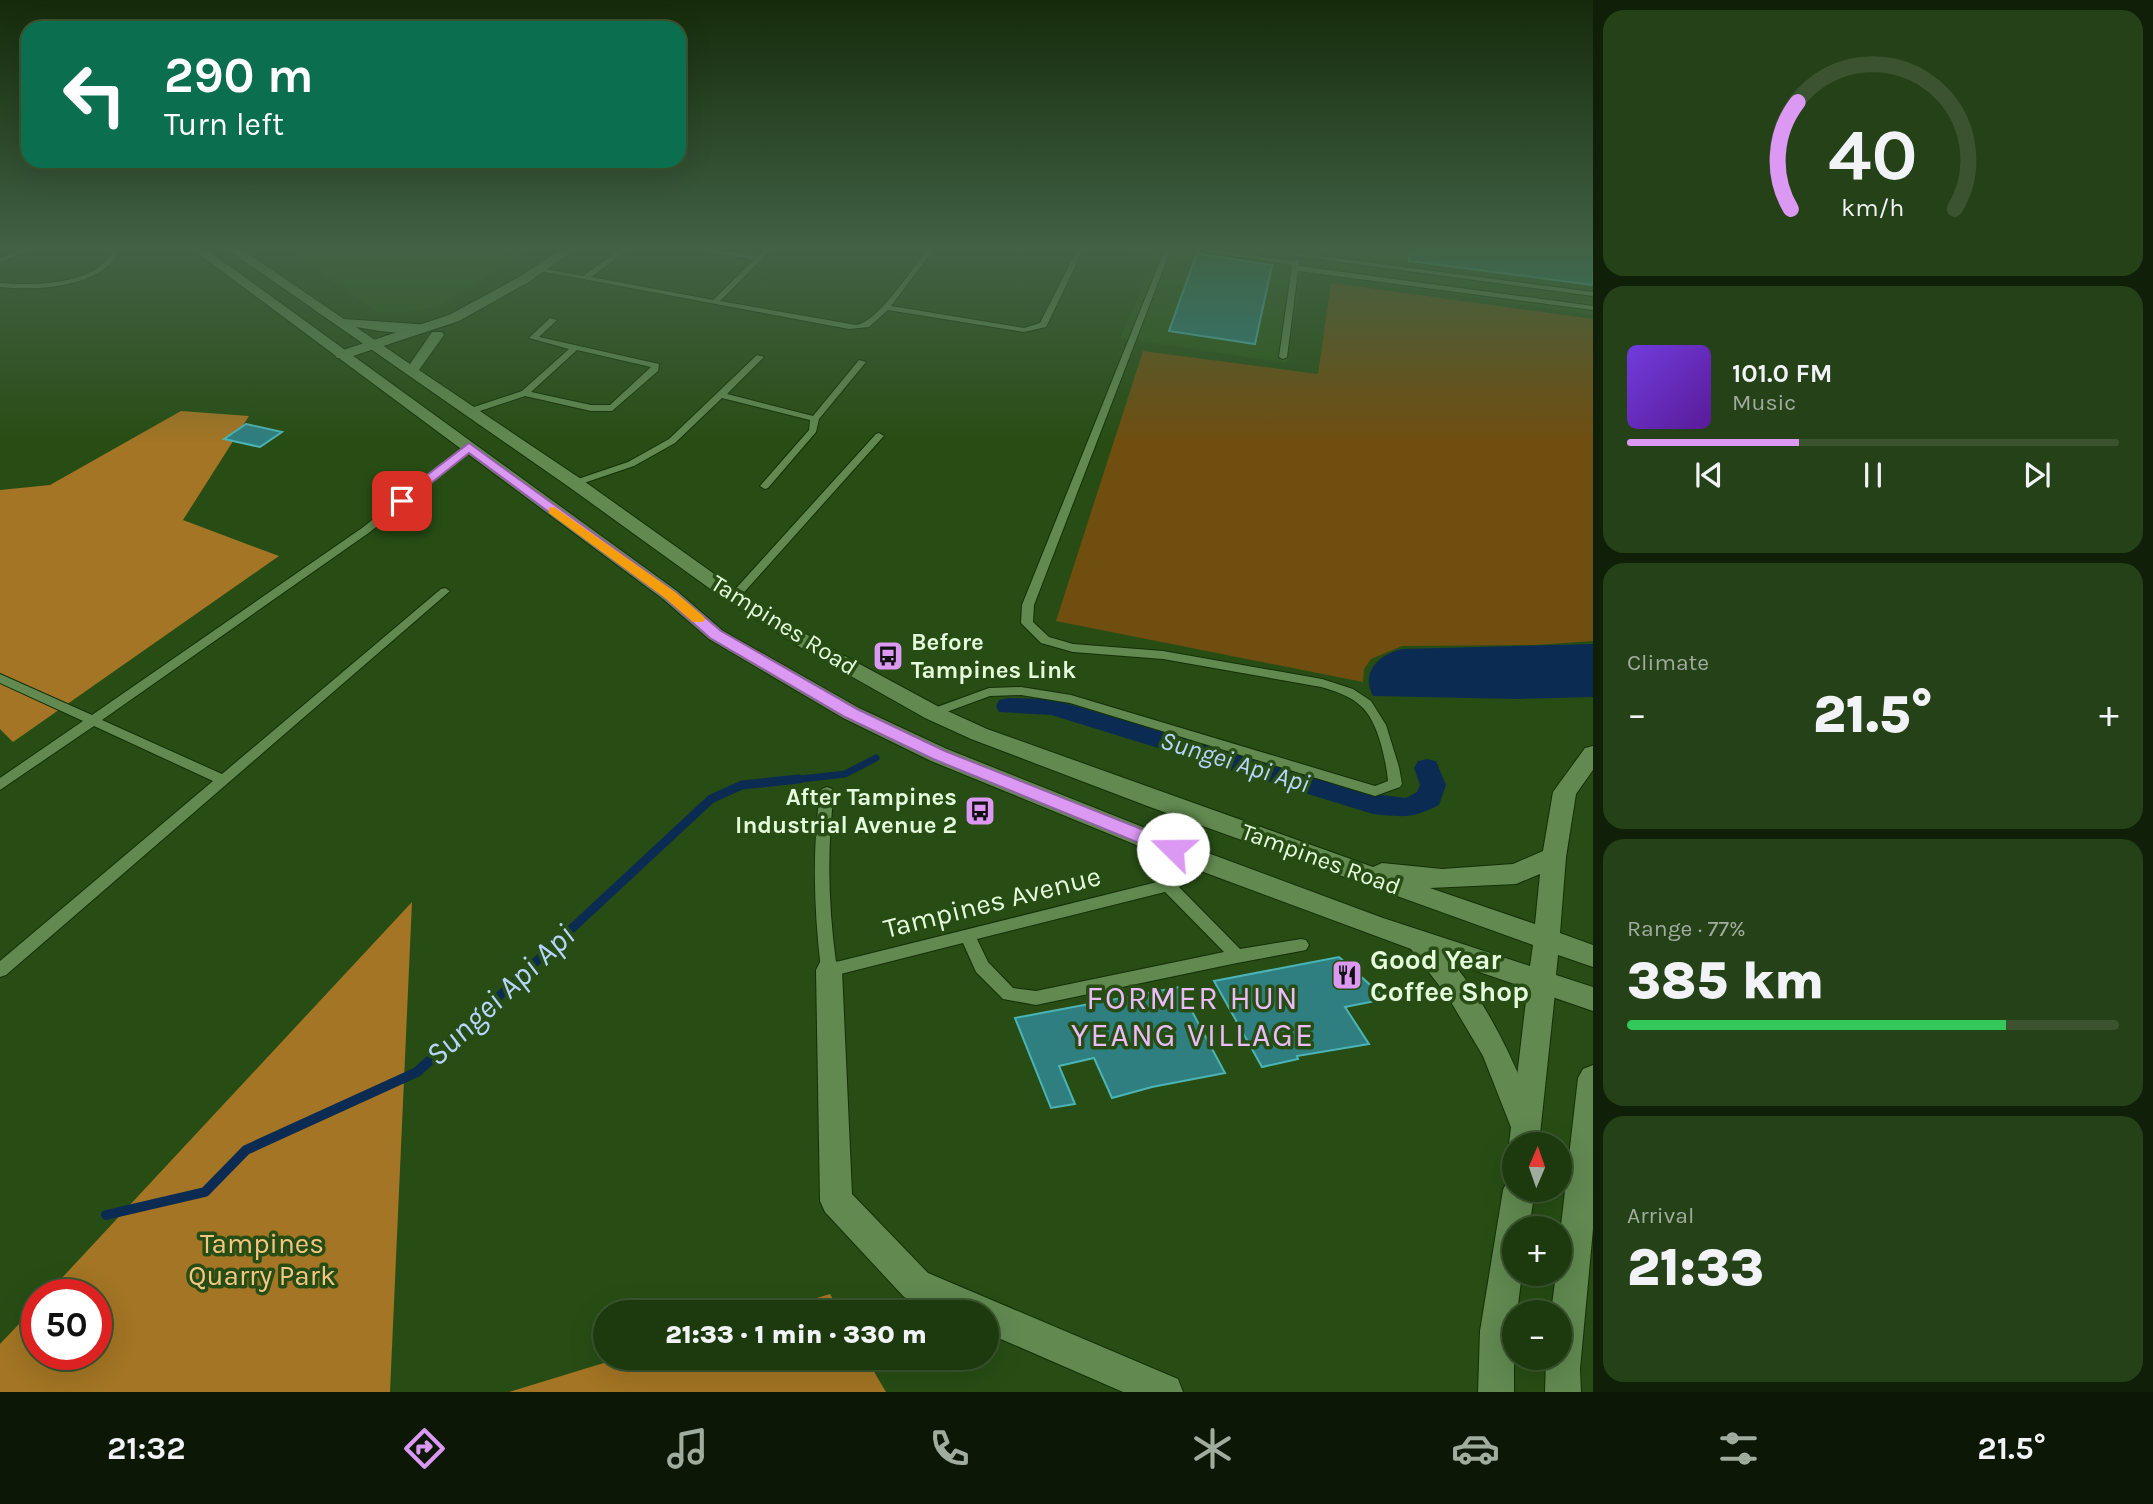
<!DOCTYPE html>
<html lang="en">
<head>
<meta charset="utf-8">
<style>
	:root { --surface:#1d3a0f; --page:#254118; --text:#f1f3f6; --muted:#a0ad9e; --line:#3b542f; --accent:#dc99f4 }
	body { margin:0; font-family:Karla,sans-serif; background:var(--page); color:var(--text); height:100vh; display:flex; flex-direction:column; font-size:26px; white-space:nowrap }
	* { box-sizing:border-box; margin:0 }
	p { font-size:23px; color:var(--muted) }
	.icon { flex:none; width:38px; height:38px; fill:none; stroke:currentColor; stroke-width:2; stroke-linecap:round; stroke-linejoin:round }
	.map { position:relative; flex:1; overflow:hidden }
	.details { display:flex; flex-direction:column; gap:10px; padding:10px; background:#102008; width:560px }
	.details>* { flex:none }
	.banner { position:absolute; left:21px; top:21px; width:665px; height:147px; border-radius:21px; box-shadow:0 7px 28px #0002,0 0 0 2px var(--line); background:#0b6e4f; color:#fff; overflow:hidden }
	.needle { width:46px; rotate:2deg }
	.controls { position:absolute; left:1502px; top:1132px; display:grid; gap:14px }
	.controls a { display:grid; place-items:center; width:70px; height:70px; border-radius:50%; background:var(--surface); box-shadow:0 7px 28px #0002,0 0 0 2px var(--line); font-size:35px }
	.speed { position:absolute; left:21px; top:1279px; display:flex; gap:14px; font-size:35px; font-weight:700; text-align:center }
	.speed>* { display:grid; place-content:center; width:91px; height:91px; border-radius:50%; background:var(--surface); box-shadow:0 7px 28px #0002,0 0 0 2px var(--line); line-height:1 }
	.speed .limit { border:10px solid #d22; background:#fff; color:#111 }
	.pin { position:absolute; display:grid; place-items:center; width:60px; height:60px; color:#fff; margin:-30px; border-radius:14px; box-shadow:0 4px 10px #0006 }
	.me { position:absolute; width:77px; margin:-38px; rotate:292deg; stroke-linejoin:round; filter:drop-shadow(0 0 5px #0008) }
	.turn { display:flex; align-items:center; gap:24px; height:147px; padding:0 28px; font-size:32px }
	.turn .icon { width:91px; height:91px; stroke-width:2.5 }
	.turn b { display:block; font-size:49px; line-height:60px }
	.big { font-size:52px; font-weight:800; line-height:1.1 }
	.details .tile { flex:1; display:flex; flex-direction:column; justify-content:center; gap:10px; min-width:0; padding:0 24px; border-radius:21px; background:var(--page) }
	.details .dial { align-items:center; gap:0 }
	.dial svg { height:182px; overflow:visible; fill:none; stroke:var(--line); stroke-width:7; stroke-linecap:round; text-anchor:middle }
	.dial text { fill:var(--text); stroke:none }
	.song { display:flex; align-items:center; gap:21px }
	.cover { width:84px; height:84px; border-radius:10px; background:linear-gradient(135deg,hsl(260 70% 55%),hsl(270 70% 35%)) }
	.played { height:7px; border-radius:4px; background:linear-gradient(90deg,var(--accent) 35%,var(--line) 35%) }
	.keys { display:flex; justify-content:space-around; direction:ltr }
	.heat { display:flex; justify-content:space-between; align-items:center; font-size:38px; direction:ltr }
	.charge { height:10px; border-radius:5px; background:linear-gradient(90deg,#34c759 77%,var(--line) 0) }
	.trip { position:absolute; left:593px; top:1300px; width:406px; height:70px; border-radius:35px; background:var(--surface); box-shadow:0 7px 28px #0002,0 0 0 2px var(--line); font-weight:800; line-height:70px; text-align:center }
	.tabs { display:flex; height:112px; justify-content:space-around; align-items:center; background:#0c1706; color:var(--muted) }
	.tabs .icon { width:49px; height:49px }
	.tabs .on { color:var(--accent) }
	.tabs b { font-size:32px; color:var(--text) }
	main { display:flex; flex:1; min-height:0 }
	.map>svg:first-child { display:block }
	.built { fill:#2c5716 }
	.green { fill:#704e10 }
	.forest { fill:#a37524 }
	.water { fill:#0c2b53 }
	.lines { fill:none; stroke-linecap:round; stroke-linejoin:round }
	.stream-far2 { stroke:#0c2b53; stroke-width:7 }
	.stream-far1 { stroke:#0c2b53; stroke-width:9 }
	.stream { stroke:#0c2b53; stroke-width:10 }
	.canal { fill:#0c2b53; fill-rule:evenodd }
	.building { fill:#2f7f80; stroke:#4cb4b6; stroke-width:2 }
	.lane-casing { stroke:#143005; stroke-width:2 }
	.street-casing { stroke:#143005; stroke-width:2 }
	.secondary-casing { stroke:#143005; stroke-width:2 }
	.lane { fill:#618950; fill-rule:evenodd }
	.street { fill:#618950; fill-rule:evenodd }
	.secondary { fill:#618950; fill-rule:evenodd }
	.route { fill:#dc99f4; stroke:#8f639f; stroke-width:2 }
	.slow { fill:#f59e0b }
	.labels { text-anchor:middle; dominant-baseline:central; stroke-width:7; stroke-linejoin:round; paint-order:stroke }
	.street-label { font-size:24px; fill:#e4fbdc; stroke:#274d14 }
	.poi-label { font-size:24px; font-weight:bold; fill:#e4fbdc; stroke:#274d14; text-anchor:start }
	.water-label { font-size:26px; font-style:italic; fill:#b7d5ff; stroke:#274d14 }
	.near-street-label { font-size:28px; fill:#e4fbdc; stroke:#274d14 }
	.near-poi-label { font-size:28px; font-weight:bold; fill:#e4fbdc; stroke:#274d14; text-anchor:start }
	.near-park-label { font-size:28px; fill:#f4c681; stroke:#274d14 }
	.near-water-label { font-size:32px; font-style:italic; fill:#b7d5ff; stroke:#274d14 }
	.near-neighbourhood-label { font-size:32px; letter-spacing:2px; fill:#ebbcfc; stroke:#274d14 }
</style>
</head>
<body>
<main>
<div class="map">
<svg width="1593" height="1392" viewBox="0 0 1593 1392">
	<rect width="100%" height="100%" fill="#274d14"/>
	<g class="built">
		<path d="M287,249H530L440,306L405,313L377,312Z"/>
		<path d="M1106,249H1593V315L1302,273L1287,363L1120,338L1156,256Z"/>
	</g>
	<path class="green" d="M1331,283L1593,319V641L1535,645L1402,646L1371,659L1364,669L1363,682L1056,621L1143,351L1318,374Z"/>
	<g class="forest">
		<path d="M181,411L249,416L183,520L279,556L13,742L0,729V490L50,485Z"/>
		<path d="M412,902L390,1392H0V1344L37,1305V1354H96V1295H46Z"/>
		<path d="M830,1294L841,1312H770Z"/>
		<path d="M620,1358H866L886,1392H509Z"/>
	</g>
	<path class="water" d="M1593,644V697L1516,699L1373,696C1360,671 1379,655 1402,649Z"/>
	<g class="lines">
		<path class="stream-far2" d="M783,781L845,774L876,758"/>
		<path class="stream-far1" d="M438,1053L711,799L742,785L799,779"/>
		<path class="stream" d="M106,1215L205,1192L246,1150L417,1072L440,1051"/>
		<path class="canal" d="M1008,698L1052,699L1373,794L1406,798L1417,792L1420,785L1414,768L1418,761L1427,759L1436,761L1446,785L1439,805C1412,819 1402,817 1373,814L1051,715L999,712L996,706L999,700Z"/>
	</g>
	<g class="building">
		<path d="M1410,249H1593V285L1409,261Z"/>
		<path d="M1198,250L1200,254L1272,265L1255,344L1169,331Z"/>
		<path d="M246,424L282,432L260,447L224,439Z"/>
		<path d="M1339,957L1386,999L1345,1007L1369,1044L1297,1056L1298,1059L1262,1067L1214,981Z"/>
		<path d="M1179,987L1225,1073L1152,1087L1112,1098L1094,1058L1059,1066L1075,1104L1051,1108L1015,1018Z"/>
	</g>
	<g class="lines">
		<g class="lane-casing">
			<g id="lane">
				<path d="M22,249H32L0,262V258Z"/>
				<path d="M108,249H115L118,254C97,288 37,291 0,287V283C33,286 92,285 112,254Z"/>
				<path d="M621,249H629L591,277L713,300L754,260L697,249H714L758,256L765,249H772L720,301L856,325C877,323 913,268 927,249H934L891,306L1024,328L1040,323L1076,252L1074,249H1081L1082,252L1046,327L1024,332L888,310L869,327L849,329L535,270L539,268L583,276Z"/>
				<path d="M1165,249H1171L1034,605L1033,622L1049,637L1073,644L1163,651L1322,679L1353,689L1371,701L1386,725L1399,767L1402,784L1400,787L1375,796L1070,703L1021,695L990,696L933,717L927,713L929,710L989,688L1021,687L1071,695L1375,786L1388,781C1386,760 1378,722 1362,707C1351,696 1335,691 1321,687L1163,659L1073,652L1041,643L1021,623L1022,605Z"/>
				<path d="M1205,249L1293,261L1296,259L1299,261V266L1593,306V310L1298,271L1287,357L1283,359L1279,357L1292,265L1200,251Z"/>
				<path d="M1298,253L1593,292V296L1296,256L1295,255Z"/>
				<path d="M550,318L557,320L539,337L659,364L658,371L612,411H591L525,396L471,414H465V410L522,391L569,349L529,338ZM577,350L651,367L610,405H591L531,392Z"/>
				<path d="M757,355L764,357L727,394L813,416L859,360L866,362L819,419L816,432L768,488L765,489L760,486L809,430L810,420L722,398L675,443L634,466L578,485H572V481L628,462L669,439Z"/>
				<path d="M879,433L884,436L882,438L738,599H730L728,597L730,595L876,434Z"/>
				<path d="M469,444L472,445V449L370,532L102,720L222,774L441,589L445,588L450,591L6,975L0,977V961L213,781L94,726L0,790V778L83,721L0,683V674L92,715L362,528Z"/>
				<path d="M827,787L832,789L834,792C827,849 828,904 836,962L1165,880L1185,871L1194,856L1199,854L1204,856L1206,860L1195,879L1179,887L1240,949L1301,939L1306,940L1309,945L1306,950L1301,951L1237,963L1036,1005L1003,999L976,972L963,943L829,977L823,975L821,970C814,910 812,852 820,792L822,789ZM1165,892L1224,952L1036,991L1013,988L988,962L977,939Z"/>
			</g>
		</g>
		<g class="street-casing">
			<g id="street">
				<path d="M562,249H576L527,283L459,321L347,358H337L335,355L337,352L449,315L519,277Z"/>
				<path d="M829,959L838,962L842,970L852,1194L928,1273L1178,1379L1183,1392H1123L987,1333V1312H940L904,1297L825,1212L820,1201L816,970L820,962Z"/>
				<path d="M1542,972L1552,976L1556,984L1539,1144H1514V1155L1509,1144L1528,984L1532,976Z"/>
				<path d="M1593,1065V1229L1580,1369L1581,1392H1545L1546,1358H1559V1312H1551L1556,1274H1559V1243L1578,1078L1583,1069Z"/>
				<path d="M1514,1177V1190H1535L1529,1228H1514V1274H1522L1517,1312H1514V1392H1478L1480,1331L1503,1190L1508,1179Z"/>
			</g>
		</g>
		<g class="secondary-casing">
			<g id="secondary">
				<path d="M192,249H206L677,591L723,631L859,708L947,749L1208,853L1383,918L1530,966L1533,945L1150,807L971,739L925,718L803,649L727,601L569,487L227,249H241L344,319L431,325L433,328C419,339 374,330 356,327L410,364L432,332H442L444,335L419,370L581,479L741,593L817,641L941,708L987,729L1373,867L1382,863L1442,869L1513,864L1543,851L1553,792L1585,748L1593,746V770L1576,794L1566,857L1560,933L1593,945V967L1558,955L1556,975L1593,987V1011L1453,963C1493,1012 1516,1067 1540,1125L1536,1135L1525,1139L1514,1135L1483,1056L1448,997L1411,949L1190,867L931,761L843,718L709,639L663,599ZM1540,874L1535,924L1430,888L1516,884Z"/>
				<path d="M1593,1104V1134L1588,1136L1577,1132L1573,1122L1577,1112Z"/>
			</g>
		</g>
		<use href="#lane" class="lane"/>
		<use href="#street" class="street"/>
		<use href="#secondary" class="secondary"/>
	</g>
	<linearGradient id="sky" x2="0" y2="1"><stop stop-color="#152a0b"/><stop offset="0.56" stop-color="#416245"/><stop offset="1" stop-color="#416245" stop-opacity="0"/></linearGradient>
	<rect width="1593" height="444" fill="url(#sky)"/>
	<path class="route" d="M469,443L675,592L721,631L857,709L945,751L1179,844L1182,849L1179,854H1166L933,759L845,717L710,638L665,598L469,453L406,503H397V498Z"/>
	<path class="slow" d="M554,507L675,592L703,616L705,619L703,622H693L665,598L549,513V508Z"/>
	<defs>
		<g id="bus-square" transform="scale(1.575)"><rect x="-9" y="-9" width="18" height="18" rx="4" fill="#dc99f4" stroke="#274d14"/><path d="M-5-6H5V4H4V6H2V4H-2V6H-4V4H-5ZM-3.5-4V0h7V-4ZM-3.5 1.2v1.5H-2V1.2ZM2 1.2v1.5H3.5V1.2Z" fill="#111"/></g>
		<g id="restaurant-square" transform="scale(1.575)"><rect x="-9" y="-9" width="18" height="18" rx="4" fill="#dc99f4" stroke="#274d14"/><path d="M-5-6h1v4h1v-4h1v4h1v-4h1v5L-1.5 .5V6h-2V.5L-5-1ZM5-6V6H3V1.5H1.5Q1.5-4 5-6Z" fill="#111"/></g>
	</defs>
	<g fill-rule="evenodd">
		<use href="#bus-square" x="888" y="656"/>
		<use href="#bus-square" x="980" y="811"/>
		<use href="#restaurant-square" x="1347" y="975"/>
	</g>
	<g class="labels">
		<g class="street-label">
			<text transform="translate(784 625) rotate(32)">Tampines Road</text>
			<text transform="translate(1321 859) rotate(20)">Tampines Road</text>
		</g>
		<g class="poi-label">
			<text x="911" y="642">Before<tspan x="911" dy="28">Tampines Link</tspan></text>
			<text x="957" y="797" text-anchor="end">After Tampines<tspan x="957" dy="28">Industrial Avenue 2</tspan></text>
		</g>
		<g class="water-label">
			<text transform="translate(1235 762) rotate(17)">Sungei Api Api</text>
		</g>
		<g class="near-street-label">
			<text transform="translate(992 902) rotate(-14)">Tampines Avenue</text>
		</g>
		<g class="near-poi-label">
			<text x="1370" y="959">Good Year<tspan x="1370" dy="32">Coffee Shop</tspan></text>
		</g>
		<g class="near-park-label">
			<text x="262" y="1243">Tampines<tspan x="262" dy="32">Quarry Park</tspan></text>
		</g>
		<g class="near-water-label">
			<text transform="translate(500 995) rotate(-43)">Sungei Api Api</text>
		</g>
		<g class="near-neighbourhood-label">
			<text x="1193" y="998">FORMER HUN<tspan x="1193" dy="37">YEANG VILLAGE</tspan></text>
		</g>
	</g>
</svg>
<div class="controls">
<a><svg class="needle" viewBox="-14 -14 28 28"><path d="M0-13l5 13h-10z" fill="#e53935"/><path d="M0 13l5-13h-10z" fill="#a0ad9e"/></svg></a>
<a>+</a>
<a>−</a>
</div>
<div class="speed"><div class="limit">50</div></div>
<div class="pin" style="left:402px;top:501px;background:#d93025"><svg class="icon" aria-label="arrive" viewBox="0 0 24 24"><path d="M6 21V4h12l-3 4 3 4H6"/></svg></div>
<svg class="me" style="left:1173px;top:849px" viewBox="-20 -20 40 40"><circle r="19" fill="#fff"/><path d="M0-13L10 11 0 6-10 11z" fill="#dc99f4"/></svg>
<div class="trip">21:33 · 1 min · 330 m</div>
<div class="banner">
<div class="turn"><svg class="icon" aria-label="left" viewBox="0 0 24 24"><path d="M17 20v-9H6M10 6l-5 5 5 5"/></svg><div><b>290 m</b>Turn left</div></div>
</div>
</div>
<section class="details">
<div class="tile dial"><svg viewBox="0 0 100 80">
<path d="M14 69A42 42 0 1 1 86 69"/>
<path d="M14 69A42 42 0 0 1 17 22" stroke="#dc99f4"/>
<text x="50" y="56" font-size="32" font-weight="700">40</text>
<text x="50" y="72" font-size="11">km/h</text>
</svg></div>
<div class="tile">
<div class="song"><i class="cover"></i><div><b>101.0 FM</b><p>Music</p></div></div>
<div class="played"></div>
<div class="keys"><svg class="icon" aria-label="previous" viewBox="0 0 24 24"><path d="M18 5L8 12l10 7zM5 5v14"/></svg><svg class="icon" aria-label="pause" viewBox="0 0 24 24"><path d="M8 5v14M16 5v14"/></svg><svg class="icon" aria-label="next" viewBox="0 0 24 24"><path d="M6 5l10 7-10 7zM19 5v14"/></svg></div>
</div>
<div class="tile"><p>Climate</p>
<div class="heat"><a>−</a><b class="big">21.5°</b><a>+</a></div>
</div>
<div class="tile"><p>Range · 77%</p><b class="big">385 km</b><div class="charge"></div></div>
<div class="tile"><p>Arrival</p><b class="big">21:33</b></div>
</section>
</main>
<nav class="tabs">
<b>21:32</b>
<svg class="icon on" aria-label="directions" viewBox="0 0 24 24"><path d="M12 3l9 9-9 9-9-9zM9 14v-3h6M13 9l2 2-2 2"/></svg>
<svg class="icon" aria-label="music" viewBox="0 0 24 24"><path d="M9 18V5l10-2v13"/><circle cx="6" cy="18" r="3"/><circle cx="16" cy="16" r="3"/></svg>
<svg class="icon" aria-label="phone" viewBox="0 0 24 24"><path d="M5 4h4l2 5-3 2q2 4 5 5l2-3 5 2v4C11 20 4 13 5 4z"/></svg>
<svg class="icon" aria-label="climate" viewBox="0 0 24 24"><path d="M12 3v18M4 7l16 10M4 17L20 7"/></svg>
<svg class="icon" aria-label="car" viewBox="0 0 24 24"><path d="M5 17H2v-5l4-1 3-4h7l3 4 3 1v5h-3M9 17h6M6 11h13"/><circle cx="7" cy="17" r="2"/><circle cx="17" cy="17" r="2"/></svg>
<svg class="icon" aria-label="filters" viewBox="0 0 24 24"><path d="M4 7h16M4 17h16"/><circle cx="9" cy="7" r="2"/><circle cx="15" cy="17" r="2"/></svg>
<b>21.5°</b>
</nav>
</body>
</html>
